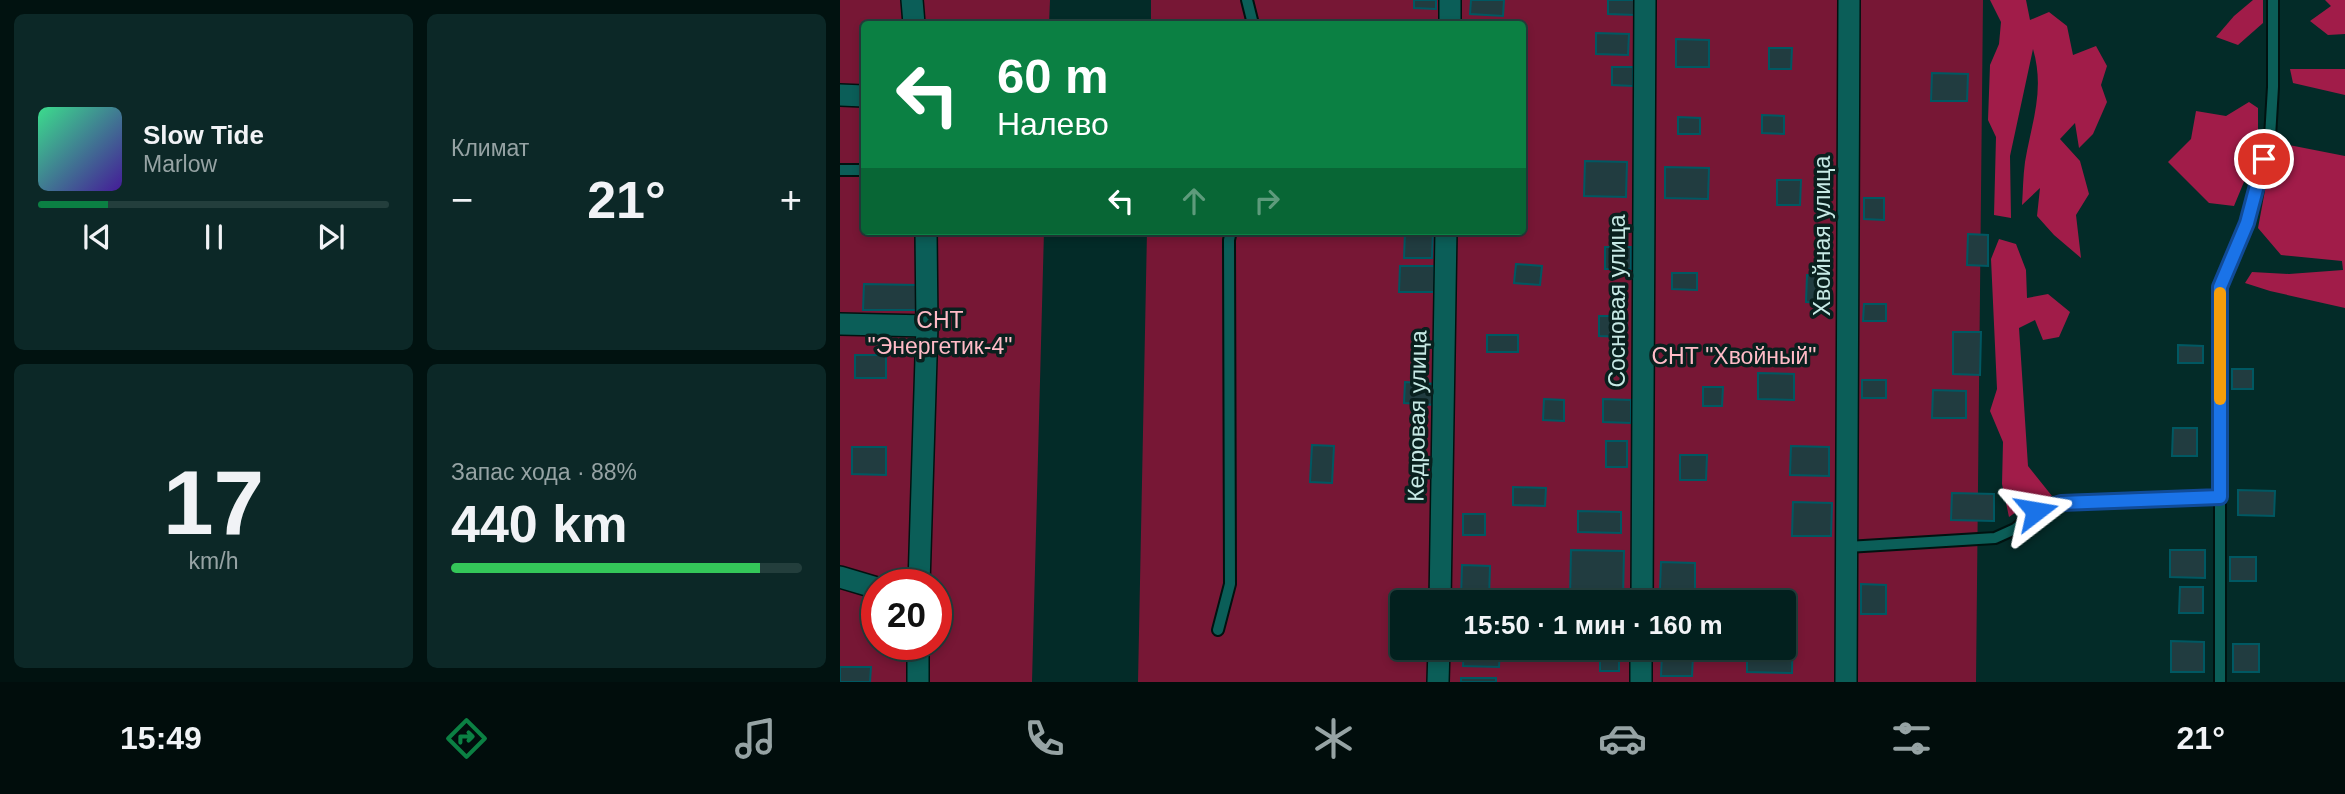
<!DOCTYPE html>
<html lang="ru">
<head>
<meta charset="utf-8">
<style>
	:root { --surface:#02201e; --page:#0c2827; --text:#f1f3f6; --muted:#96a3a4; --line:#233e3c; --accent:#0b8043 }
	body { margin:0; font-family:Arial,sans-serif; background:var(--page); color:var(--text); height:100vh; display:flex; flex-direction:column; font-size:26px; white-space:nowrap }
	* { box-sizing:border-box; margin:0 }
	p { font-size:23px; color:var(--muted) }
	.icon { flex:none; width:38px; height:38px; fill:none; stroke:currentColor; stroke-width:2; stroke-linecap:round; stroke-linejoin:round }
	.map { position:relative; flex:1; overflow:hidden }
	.sheet { display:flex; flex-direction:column; gap:14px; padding:14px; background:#011210; width:840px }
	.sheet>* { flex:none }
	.guide { position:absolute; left:21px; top:21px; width:665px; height:214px; border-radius:7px; box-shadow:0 4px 10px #0003,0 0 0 2px var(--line); background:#0b8043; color:#fff; overflow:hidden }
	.speed { position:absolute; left:21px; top:569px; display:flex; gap:14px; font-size:35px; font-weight:700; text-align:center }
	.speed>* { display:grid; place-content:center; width:91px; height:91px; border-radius:50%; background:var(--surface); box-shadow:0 4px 10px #0003,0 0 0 2px var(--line); line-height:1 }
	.speed .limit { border:10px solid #d22; background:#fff; color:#111 }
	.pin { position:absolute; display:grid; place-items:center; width:60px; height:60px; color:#fff; margin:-30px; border:4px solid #fff; border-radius:50%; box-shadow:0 2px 7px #0007 }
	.me { position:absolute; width:77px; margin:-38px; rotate:76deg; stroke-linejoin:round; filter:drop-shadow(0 0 5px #0008) }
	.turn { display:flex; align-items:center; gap:24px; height:147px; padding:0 21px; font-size:32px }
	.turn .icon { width:91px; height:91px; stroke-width:2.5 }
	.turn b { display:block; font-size:49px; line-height:60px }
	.lanes { display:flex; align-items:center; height:66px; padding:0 21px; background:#0003; justify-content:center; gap:35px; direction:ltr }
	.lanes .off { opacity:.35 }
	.big { font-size:52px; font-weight:800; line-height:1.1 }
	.sheet .widget { flex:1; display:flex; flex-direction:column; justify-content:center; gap:10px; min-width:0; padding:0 24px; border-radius:10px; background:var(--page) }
	.sheet .dial { align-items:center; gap:0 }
	.dial b { font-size:91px; line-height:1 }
	.song { display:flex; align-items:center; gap:21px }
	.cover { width:84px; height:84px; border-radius:10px; background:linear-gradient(135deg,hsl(150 70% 55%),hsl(260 70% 35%)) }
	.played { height:7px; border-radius:4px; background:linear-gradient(90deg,var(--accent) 20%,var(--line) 20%) }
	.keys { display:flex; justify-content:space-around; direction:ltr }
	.heat { display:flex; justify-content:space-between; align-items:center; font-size:38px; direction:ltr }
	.charge { height:10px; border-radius:5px; background:linear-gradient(90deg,#34c759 88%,var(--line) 0) }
	.sheet .tiles { flex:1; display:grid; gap:14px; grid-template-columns:repeat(2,1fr) }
	.trip { position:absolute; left:550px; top:590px; width:406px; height:70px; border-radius:7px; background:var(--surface); box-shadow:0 4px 10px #0003,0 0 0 2px var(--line); font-weight:800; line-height:70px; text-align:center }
	.tabs { display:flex; height:112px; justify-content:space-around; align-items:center; background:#010d0c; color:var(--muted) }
	.tabs .icon { width:49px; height:49px }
	.tabs .on { color:var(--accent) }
	.tabs b { font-size:32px; color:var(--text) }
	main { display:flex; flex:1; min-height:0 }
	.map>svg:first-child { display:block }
	.green { fill:#771735; fill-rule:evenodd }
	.forest { fill:#a11c49 }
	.building { fill:#213c40; stroke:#005862; stroke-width:2 }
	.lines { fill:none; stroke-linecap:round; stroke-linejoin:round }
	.lane-casing { stroke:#001210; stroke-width:14 }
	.street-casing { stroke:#001210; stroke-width:24 }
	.lane { stroke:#0b5e58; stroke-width:10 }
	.street { stroke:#0b5e58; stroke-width:21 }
	.route-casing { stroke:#114b97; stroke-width:18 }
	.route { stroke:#1a73e8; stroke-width:12 }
	.slow { stroke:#f59e0b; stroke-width:12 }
	.labels { text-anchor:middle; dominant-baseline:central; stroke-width:7; stroke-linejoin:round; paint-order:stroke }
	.street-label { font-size:23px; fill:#c7e9e5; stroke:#09201e }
	.park-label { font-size:23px; fill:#ffbbc7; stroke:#09201e }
</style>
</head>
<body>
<main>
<section class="sheet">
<div class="tiles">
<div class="widget">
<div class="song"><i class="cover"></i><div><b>Slow Tide</b><p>Marlow</p></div></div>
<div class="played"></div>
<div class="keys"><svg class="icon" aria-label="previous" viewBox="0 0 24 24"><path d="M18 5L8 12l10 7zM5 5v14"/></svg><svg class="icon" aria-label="pause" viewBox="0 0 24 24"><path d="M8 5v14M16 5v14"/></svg><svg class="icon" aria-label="next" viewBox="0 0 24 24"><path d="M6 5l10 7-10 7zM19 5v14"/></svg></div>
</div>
<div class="widget"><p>Климат</p>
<div class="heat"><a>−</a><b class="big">21°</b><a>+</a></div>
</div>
<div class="widget dial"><b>17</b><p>km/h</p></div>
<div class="widget"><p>Запас хода · 88%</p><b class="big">440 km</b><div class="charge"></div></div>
</div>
</section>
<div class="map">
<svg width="1505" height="682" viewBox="0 0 1505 682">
	<rect width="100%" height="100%" fill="#032b28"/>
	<g class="green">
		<path d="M0,0H210L209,24H24V231H204L192,682H0ZM37,584H96V644H37Z"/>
		<path d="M311,0H1143L1136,682H298L307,231H682V24H311ZM562,602H943V648H562Z"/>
	</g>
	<g class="forest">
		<path d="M1150,0H1186L1190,20L1209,12L1227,26L1233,55L1256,46L1267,66L1261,85L1267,102L1253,134L1239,148L1235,123L1220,139L1240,161L1249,194L1236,215L1241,258L1214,235L1197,216L1200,188L1182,205C1183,191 1183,176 1185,162C1192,121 1205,90 1193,49L1170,156L1171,218L1154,215L1156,137L1148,120L1150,65L1159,44L1161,22Z"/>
		<path d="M1413,0H1423V23L1398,45L1376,37L1394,16Z"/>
		<path d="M1485,0H1505V34L1488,35L1470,21L1491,6Z"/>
		<path d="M1450,69H1505V95L1453,83Z"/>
		<path d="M1409,102L1418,108V148L1394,206L1369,203L1328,162L1351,139L1356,111L1386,116Z"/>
		<path d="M1449,145L1505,156V308L1430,291L1405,283L1412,272L1449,274L1503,270L1502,261L1441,255L1418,228L1429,169Z"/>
		<path d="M1159,239L1176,244L1186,270L1187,298L1208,294L1230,312L1219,337L1203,340L1195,320L1179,328L1188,466L1212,496L1189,503L1169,517L1162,484L1163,442L1150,411L1157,389L1151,259Z"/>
	</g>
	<g class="building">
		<path d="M574,0H596V9L574,8Z"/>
		<path d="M631,0H664L663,16L630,14Z"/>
		<path d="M768,0H796L795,15L768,14Z"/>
		<path d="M756,33L789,34L788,55L756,54Z"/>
		<path d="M836,39L869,40V67H836Z"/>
		<path d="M929,48H952L951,69H929Z"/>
		<path d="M772,67H793V86L772,85Z"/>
		<path d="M1092,73L1128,74L1127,101H1091Z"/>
		<path d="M922,115L944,116V134L922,133Z"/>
		<path d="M838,117L860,118V134H838Z"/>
		<path d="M745,161L787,162L786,197L744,196Z"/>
		<path d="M825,167L869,168L868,199L825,198Z"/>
		<path d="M937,180H961L960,205H937Z"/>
		<path d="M1024,198H1044V220L1024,219Z"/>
		<path d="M565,232H593L592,258H564Z"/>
		<path d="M1128,234L1148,235V266L1127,265Z"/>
		<rect x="765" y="247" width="26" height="22"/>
		<path d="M676,264L702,266L700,285L674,283Z"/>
		<path d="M560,266H594V292H559Z"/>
		<path d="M832,273H857V290L832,289Z"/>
		<path d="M967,275L990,276V303L966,302Z"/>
		<path d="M24,284L76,285V310H23Z"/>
		<path d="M1024,304H1046V321H1023Z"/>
		<path d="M759,316H787L786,337L759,336Z"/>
		<path d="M1113,332H1141L1140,375L1113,374Z"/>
		<rect x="647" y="335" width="31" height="17"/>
		<path d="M1338,345L1363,346V363H1338Z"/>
		<rect x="15" y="355" width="31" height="23"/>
		<rect x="1392" y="369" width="21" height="20"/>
		<path d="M918,373L954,374V400L918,399Z"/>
		<rect x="1022" y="380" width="24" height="18"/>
		<path d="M565,382L597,384L596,405L564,403Z"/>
		<path d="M863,387H883L882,406H863Z"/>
		<path d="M1093,390L1126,391V418H1092Z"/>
		<path d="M704,399L724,400V421L703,420Z"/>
		<path d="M763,399L791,400V423L763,422Z"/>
		<path d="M1333,428H1357V456H1332Z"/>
		<rect x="766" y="441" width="21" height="26"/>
		<path d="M472,445L494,446L492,483L470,482Z"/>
		<path d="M951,446L989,447V476L950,475Z"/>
		<path d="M12,447H46V475L12,474Z"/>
		<path d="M840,455H867L866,480H840Z"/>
		<path d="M673,487L706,488L705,506L673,505Z"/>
		<path d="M1398,490L1435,491L1434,516L1398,515Z"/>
		<path d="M1112,493L1154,494V521L1111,520Z"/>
		<path d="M953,502L992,503L991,536H952Z"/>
		<path d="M738,511L781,512V533L738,532Z"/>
		<rect x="623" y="514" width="22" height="21"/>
		<path d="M731,550L784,551L783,599L730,598Z"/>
		<path d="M1330,550H1365V578L1330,577Z"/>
		<rect x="1390" y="557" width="26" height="24"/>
		<path d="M821,562L855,563V589H820Z"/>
		<path d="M622,565L650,566L649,599L621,598Z"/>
		<path d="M1021,584L1046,585V614H1021Z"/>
		<path d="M1340,587H1363V613H1339Z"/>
		<path d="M943,615H953L952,673L907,672V648H943Z"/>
		<path d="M1331,641L1364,642V672H1331Z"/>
		<rect x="1393" y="644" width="26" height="28"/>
		<path d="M624,648H660L659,667L623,666Z"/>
		<rect x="760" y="648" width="19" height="23"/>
		<path d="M822,654L853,655L852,676H821Z"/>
		<path d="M0,667H31L30,682H0Z"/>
		<rect x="621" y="678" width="35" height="4"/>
	</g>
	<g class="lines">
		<g class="lane-casing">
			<g id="lane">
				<path d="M407,0L413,24"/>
				<path d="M0,170H24"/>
				<path d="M1380,497V287L1407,223L1430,137L1433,87V0"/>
				<path d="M1007,547L1155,538L1175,529L1196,511L1221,503L1380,497V682"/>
				<path d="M378,630L390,584L389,240L391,231"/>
			</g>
		</g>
		<g class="street-casing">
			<g id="street">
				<path d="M72,0L74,24"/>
				<path d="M610,24V0"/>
				<path d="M0,95L24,96"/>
				<path d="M0,324L87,326"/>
				<path d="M0,577L37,588"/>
				<path d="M79,584L87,326L86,231"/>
				<path d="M600,602L606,231"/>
				<path d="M802,602L805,0"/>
				<path d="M78,682V644"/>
				<path d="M598,682L599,648"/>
				<path d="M801,682V648"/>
				<path d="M1006,682L1009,0"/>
			</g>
		</g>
		<use href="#lane" class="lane"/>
		<use href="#street" class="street"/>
	</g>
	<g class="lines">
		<g class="route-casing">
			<path id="route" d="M1196,511L1221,503L1380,497V287L1407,223L1424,159"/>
		</g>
		<use href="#route" class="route"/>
		<path class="slow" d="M1380,293V399"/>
	</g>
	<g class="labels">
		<g class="street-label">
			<text transform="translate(982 236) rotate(-90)">Хвойная улица</text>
			<text transform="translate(777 301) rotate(-90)">Сосновая улица</text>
			<text transform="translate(577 416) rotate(-89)">Кедровая улица</text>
		</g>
		<g class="park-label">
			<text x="100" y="320">СНТ<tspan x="100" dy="26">"Энергетик-4"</tspan></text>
			<text x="894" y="356">СНТ "Хвойный"</text>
		</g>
	</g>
</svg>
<div class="speed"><div class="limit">20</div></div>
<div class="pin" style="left:1424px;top:159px;background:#d93025"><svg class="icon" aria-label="arrive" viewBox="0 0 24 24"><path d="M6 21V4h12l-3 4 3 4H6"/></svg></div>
<svg class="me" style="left:1196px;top:511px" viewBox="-20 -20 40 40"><path d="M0-17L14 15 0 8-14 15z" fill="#1a73e8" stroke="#fff" stroke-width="4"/></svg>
<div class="trip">15:50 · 1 мин · 160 m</div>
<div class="guide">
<div class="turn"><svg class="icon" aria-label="left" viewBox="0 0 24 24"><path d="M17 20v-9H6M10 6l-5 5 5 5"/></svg><div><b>60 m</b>Налево</div></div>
<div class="lanes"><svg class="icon" aria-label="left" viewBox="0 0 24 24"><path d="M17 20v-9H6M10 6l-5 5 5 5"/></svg><svg class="icon off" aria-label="ahead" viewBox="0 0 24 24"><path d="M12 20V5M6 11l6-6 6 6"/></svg><svg class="icon off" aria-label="right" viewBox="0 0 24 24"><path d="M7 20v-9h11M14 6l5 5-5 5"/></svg></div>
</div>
</div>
</main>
<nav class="tabs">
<b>15:49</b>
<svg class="icon on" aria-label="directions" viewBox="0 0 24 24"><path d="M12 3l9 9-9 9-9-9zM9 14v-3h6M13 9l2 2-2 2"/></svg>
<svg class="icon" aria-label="music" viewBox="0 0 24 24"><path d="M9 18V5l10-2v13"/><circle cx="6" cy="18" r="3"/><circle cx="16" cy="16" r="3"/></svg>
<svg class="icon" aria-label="phone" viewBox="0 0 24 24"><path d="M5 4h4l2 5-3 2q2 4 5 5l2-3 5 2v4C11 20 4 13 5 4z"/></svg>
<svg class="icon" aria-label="climate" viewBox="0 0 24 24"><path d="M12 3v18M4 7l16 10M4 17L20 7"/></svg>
<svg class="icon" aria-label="car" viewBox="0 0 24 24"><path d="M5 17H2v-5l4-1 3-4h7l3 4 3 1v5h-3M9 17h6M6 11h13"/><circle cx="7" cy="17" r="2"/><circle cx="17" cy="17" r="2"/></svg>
<svg class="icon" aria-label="filters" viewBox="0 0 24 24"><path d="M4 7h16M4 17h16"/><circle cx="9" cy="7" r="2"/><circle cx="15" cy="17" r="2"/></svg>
<b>21°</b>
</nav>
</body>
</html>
